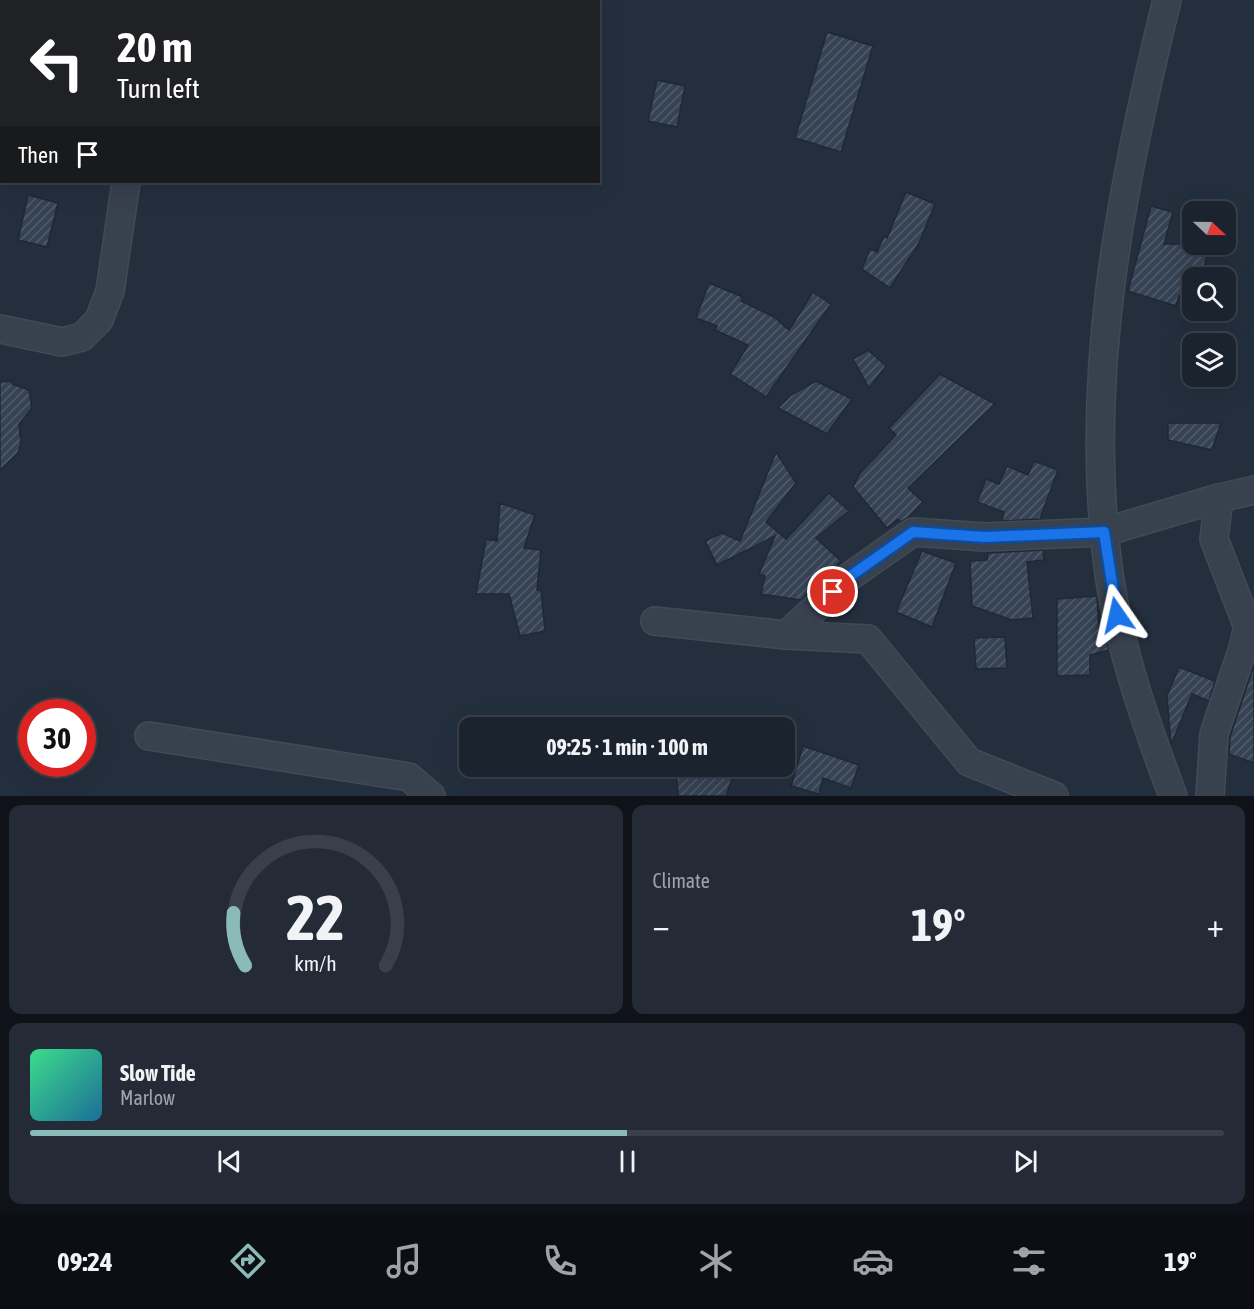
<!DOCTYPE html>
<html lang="en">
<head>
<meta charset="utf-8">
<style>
	:root { --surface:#1b232e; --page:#242b36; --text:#f1f3f6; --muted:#a0a4aa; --line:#39404a; --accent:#8bbbb9 }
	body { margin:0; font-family:"Asap Condensed",sans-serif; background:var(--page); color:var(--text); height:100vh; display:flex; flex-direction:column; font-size:22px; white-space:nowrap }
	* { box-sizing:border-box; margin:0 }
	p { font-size:20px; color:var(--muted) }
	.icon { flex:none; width:33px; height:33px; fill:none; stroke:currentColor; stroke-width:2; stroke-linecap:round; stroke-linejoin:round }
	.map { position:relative; height:796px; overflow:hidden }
	.drawer { display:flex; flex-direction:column; gap:9px; padding:9px; background:#0f1319; flex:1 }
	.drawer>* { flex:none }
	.banner { position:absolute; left:0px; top:0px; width:600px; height:183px; box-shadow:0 6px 24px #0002,0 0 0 2px var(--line); background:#202124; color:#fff; overflow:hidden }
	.needle { width:39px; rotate:112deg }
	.controls { position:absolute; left:1182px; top:201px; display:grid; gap:12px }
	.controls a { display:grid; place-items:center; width:54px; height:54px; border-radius:12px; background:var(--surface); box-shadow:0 6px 24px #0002,0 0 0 2px var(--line); font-size:30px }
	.speed { position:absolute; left:18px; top:699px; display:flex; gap:12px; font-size:30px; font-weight:700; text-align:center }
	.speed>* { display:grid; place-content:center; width:78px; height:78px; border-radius:50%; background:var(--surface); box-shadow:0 6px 24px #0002,0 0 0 2px var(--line); line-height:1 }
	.speed .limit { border:9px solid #d22; background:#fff; color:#111 }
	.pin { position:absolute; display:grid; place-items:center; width:51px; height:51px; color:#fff; margin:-26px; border:3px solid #fff; border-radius:50%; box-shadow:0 2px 6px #0007 }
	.me { position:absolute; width:66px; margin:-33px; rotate:349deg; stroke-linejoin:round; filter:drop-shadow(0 0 4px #0008) }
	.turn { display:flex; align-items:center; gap:21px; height:126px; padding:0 18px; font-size:27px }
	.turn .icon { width:78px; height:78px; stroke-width:2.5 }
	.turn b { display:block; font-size:42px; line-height:51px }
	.then { display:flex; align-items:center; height:57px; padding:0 18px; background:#0003; gap:12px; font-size:22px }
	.big { font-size:45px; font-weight:700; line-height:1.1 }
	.drawer .tile { flex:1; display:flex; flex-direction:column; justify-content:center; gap:9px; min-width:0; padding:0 21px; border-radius:12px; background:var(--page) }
	.drawer .dial { align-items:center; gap:0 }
	.dial svg { height:156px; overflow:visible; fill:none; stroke:var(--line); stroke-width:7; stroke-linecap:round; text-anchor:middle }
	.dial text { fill:var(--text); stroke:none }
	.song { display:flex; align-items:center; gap:18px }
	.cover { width:72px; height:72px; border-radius:9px; background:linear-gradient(135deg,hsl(150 70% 55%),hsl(200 70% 35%)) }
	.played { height:6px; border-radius:3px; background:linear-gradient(90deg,var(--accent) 50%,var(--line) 50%) }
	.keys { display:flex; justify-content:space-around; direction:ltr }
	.heat { display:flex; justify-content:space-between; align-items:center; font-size:33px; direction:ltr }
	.drawer .tiles { flex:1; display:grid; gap:9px; grid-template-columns:1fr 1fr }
	.tile:last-child { grid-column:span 2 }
	.trip { position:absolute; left:459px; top:717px; width:336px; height:60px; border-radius:12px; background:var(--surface); box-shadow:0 6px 24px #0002,0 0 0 2px var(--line); font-weight:700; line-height:60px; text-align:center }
	.tab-bar { display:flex; height:96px; justify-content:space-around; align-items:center; background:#0b0e12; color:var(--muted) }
	.tab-bar .icon { width:42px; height:42px }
	.tab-bar .selected { color:var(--accent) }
	.tab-bar b { font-size:27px; color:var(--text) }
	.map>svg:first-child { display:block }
	.building { fill:url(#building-hatch); stroke:#1f2835; stroke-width:1.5 }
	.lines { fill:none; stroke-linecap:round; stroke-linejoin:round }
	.street-casing { stroke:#414a57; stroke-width:30 }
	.street { stroke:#38414e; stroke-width:27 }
	.route-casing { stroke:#114b97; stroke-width:15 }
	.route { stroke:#1a73e8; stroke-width:10 }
</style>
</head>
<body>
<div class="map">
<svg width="1254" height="796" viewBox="0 0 1254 796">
	<defs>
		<pattern id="building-hatch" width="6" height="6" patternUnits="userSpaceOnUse" patternTransform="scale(1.5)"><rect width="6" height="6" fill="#364354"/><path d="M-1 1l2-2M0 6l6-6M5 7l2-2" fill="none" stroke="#515c6b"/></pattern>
	</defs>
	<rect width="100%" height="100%" fill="#242f3e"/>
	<g class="building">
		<path d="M827,32L873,46L841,152L795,138Z"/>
		<path d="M657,80L685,86L677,127L648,121Z"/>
		<path d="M906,192L935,204L919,243L890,288L862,269L870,249L877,252L884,236L887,238Z"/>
		<path d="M28,195L58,203L47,247L18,240Z"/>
		<path d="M1151,206L1173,212L1164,244H1211L1202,272L1212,278H1192V303L1179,296L1176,306L1128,291Z"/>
		<path d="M709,283L743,297L741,301L774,317L789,330L813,292L831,304L766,397L730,374L748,345L715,330L717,326L696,318Z"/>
		<path d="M868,350L886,366L869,388L853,359Z"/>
		<path d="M940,374L995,404L908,488L923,502L908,518L900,522L898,519L887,528L853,487L860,473L896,435L889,428Z"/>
		<path d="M12,381V384L29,390L32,408L19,424L21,443L18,453L0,470V382Z"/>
		<path d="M816,381L852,399L827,434L778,408L791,395Z"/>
		<path d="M1168,423H1221L1212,450L1168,440Z"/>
		<path d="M776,452L796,483L766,522L786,539L829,493L849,511L816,538L841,561L801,600L761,594L765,576L759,574L775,536L717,565L705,541L722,533L740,541Z"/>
		<path d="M1034,461L1058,470L1040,519L1002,521L1004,512L977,502L986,479L999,484L1007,466L1028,475Z"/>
		<path d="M500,503L535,515L524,548L541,550L537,590H541L545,631L520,636L509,594H476L486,539L497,541Z"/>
		<path d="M1043,550L1044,560L1027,562L1033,618L1012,620L972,606L970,561L987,560L988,553Z"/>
		<path d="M922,551L956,563L932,627L896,612Z"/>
		<path d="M1097,596L1099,631L1103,629L1109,650L1090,655V675L1057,676V599Z"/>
		<path d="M1005,637L1007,668L976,669L974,638Z"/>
		<path d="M1254,665V763L1229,754L1230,737Z"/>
		<path d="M1179,667L1215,681L1209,701L1192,694L1171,745L1167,696Z"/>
		<path d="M803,746L859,765L851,788L823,778L819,794L791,786Z"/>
		<path d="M736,767L726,796H678L676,769Z"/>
	</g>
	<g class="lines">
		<g class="street-casing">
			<g id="street">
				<path d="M1167,0C1121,187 1082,381 1109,574C1120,650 1146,724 1173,796"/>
				<path d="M157,2V0"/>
				<path d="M0,329L62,342L82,337L99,320L110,291L126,182"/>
				<path d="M655,621L786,635L849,577L913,532L985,537L1104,532L1219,498"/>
				<path d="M786,635L868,639L969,762L1054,796"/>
				<path d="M149,736L409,777L431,796"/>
				<path d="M1210,796L1214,734L1243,648L1248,627L1214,539L1219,498L1254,490"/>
			</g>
		</g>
		<use href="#street" class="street"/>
	</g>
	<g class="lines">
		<g class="route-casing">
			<path id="route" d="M833,592L849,577L913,532L985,537L1104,532L1117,615"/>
		</g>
		<use href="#route" class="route"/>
	</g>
</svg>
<div class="controls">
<a><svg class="needle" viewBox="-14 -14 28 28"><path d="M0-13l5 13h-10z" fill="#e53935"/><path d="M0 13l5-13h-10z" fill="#a0a4aa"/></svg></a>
<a><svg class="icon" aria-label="search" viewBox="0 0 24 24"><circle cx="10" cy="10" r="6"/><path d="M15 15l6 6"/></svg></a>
<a><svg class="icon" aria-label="layers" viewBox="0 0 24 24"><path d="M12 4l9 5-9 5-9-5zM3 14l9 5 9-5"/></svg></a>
</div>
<div class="speed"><div class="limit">30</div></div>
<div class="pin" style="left:833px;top:592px;background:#d93025"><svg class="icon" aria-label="arrive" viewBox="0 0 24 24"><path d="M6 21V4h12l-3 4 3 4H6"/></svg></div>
<svg class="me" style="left:1117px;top:615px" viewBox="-20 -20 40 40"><path d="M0-17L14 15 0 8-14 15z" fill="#1a73e8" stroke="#fff" stroke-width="4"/></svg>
<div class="trip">09:25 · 1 min · 100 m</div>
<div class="banner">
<div class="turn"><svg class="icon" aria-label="left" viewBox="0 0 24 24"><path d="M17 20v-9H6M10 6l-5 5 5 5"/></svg><div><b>20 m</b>Turn left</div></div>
<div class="then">Then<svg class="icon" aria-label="arrive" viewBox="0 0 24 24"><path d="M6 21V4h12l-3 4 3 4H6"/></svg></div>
</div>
</div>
<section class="drawer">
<div class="tiles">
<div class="tile dial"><svg viewBox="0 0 100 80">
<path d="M14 69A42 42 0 1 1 86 69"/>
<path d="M14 69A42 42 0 0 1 8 42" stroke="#8bbbb9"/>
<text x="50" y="56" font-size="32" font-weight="700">22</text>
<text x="50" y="72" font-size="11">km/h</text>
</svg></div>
<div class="tile"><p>Climate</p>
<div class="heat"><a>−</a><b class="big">19°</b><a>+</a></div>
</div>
<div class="tile">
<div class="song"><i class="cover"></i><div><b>Slow Tide</b><p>Marlow</p></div></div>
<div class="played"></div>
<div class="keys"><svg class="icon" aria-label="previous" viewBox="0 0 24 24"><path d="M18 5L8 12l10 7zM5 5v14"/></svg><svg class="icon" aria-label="pause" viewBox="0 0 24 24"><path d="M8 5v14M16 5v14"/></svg><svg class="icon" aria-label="next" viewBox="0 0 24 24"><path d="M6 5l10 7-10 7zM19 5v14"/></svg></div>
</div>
</div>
</section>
<nav class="tab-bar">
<b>09:24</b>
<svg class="icon selected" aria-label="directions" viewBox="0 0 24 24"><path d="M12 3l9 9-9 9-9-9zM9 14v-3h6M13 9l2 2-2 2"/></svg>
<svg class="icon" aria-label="music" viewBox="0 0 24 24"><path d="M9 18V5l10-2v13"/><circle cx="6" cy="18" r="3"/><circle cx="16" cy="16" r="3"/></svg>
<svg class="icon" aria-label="phone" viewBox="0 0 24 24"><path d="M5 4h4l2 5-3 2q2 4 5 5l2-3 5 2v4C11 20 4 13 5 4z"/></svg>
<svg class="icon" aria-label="climate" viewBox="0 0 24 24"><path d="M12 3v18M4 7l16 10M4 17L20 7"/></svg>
<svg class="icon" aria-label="car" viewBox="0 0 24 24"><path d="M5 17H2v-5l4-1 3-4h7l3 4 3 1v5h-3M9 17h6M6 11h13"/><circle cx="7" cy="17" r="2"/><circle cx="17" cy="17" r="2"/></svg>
<svg class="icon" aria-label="filters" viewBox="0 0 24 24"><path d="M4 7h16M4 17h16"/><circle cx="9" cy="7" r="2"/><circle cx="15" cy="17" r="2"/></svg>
<b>19°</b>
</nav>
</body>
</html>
